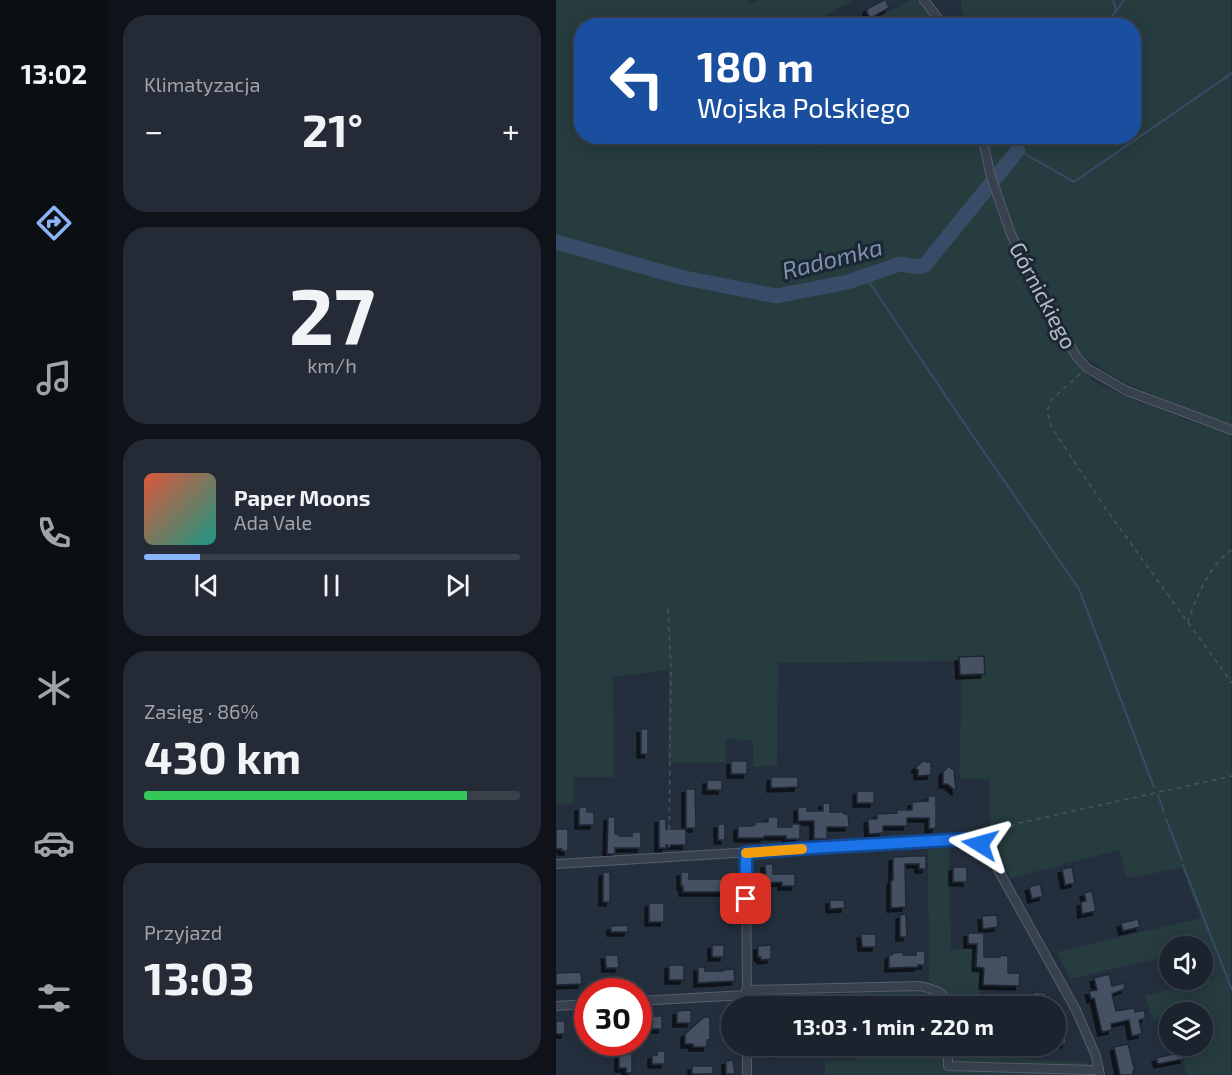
<!DOCTYPE html>
<html lang="pl">
<head>
<meta charset="utf-8">
<style>
	:root { --surface:#1b232e; --page:#242b36; --text:#f1f3f6; --muted:#a0a4aa; --line:#39404a; --accent:#8ab4f8 }
	body { margin:0; font-family:"Exo 2",sans-serif; background:var(--page); color:var(--text); height:100vh; display:flex; flex-direction:column; font-size:22px; white-space:nowrap }
	* { box-sizing:border-box; margin:0 }
	p { font-size:20px; color:var(--muted) }
	.icon { flex:none; width:33px; height:33px; fill:none; stroke:currentColor; stroke-width:2; stroke-linecap:round; stroke-linejoin:round }
	.map { position:relative; flex:1; overflow:hidden }
	.details { display:flex; flex-direction:column; gap:15px; padding:15px; background:#0f1319; width:448px }
	.details>* { flex:none }
	.top-card { position:absolute; left:18px; top:18px; width:567px; height:126px; border-radius:24px; box-shadow:0 3px 15px #0003,0 0 0 2px var(--line); background:#1a4fa0; color:#fff; overflow:hidden }
	.buttons { position:absolute; left:603px; top:936px; display:grid; gap:12px }
	.buttons a { display:grid; place-items:center; width:54px; height:54px; border-radius:50%; background:var(--surface); box-shadow:0 3px 15px #0003,0 0 0 2px var(--line); font-size:30px }
	.speed { position:absolute; left:18px; top:978px; display:flex; gap:12px; font-size:30px; font-weight:700; text-align:center }
	.speed>* { display:grid; place-content:center; width:78px; height:78px; border-radius:50%; background:var(--surface); box-shadow:0 3px 15px #0003,0 0 0 2px var(--line); line-height:1 }
	.speed .limit { border:9px solid #d22; background:#fff; color:#111 }
	.pin { position:absolute; display:grid; place-items:center; width:51px; height:51px; color:#fff; margin:-26px; border-radius:12px; box-shadow:0 3px 9px #0006 }
	.me { position:absolute; width:66px; margin:-33px; rotate:278deg; stroke-linejoin:round; filter:drop-shadow(0 0 4px #0008) }
	.turn { display:flex; align-items:center; gap:21px; height:126px; padding:0 24px; font-size:27px }
	.turn .icon { width:78px; height:78px; stroke-width:2.5 }
	.turn b { display:block; font-size:42px; line-height:51px }
	.big { font-size:45px; font-weight:700; line-height:1.1 }
	.details .tile { flex:1; display:flex; flex-direction:column; justify-content:center; gap:9px; min-width:0; padding:0 21px; border-radius:24px; background:var(--page) }
	.details .dial { align-items:center; gap:0 }
	.dial b { font-size:78px; line-height:1 }
	.song { display:flex; align-items:center; gap:18px }
	.cover { width:72px; height:72px; border-radius:9px; background:linear-gradient(135deg,hsl(10 70% 55%),hsl(170 70% 35%)) }
	.played { height:6px; border-radius:3px; background:linear-gradient(90deg,var(--accent) 15%,var(--line) 15%) }
	.keys { display:flex; justify-content:space-around; direction:ltr }
	.heat { display:flex; justify-content:space-between; align-items:center; font-size:33px; direction:ltr }
	.charge { height:9px; border-radius:4px; background:linear-gradient(90deg,#34c759 86%,var(--line) 0) }
	.trip { position:absolute; left:165px; top:996px; width:345px; height:60px; border-radius:30px; background:var(--surface); box-shadow:0 3px 15px #0003,0 0 0 2px var(--line); font-weight:700; line-height:60px; text-align:center }
	main { display:flex; flex:1; min-height:0 }
	.tab-bar { display:flex; flex-direction:column; width:108px; justify-content:space-around; align-items:center; background:#0b0e12; color:var(--muted) }
	.tab-bar .icon { width:42px; height:42px }
	.tab-bar .on { color:var(--accent) }
	.tab-bar b { font-size:27px; color:var(--text) }
	.map>svg:first-child { display:block }
	.green { fill:#263c3f }
	.lines { fill:none; stroke-linecap:round; stroke-linejoin:round }
	.stream { stroke:#394c67; stroke-width:2 }
	.river { stroke:#394c67; stroke-width:15 }
	.building { fill:#455162; stroke:#1f2835; stroke-width:1.5; filter:url(#shadow) }
	.street-casing { stroke:#565f6c; stroke-width:10 }
	.path { stroke:#44595c; stroke-width:1.5; stroke-dasharray:4.5 4.5; stroke-linecap:butt }
	.street { stroke:#38414e; stroke-width:8 }
	.route-casing { stroke:#114b97; stroke-width:15 }
	.route { stroke:#1a73e8; stroke-width:10 }
	.slow { stroke:#f59e0b; stroke-width:10 }
	.labels { text-anchor:middle; dominant-baseline:central; stroke-width:6; stroke-linejoin:round; paint-order:stroke }
	.street-label { font-size:22px; fill:#b4bcc9; stroke:#1d2633 }
	.water-label { font-size:24px; font-style:italic; fill:#7c92b1; stroke:#1d2633 }
</style>
</head>
<body>
<main>
<nav class="tab-bar">
<b>13:02</b>
<svg class="icon on" aria-label="directions" viewBox="0 0 24 24"><path d="M12 3l9 9-9 9-9-9zM9 14v-3h6M13 9l2 2-2 2"/></svg>
<svg class="icon" aria-label="music" viewBox="0 0 24 24"><path d="M9 18V5l10-2v13"/><circle cx="6" cy="18" r="3"/><circle cx="16" cy="16" r="3"/></svg>
<svg class="icon" aria-label="phone" viewBox="0 0 24 24"><path d="M5 4h4l2 5-3 2q2 4 5 5l2-3 5 2v4C11 20 4 13 5 4z"/></svg>
<svg class="icon" aria-label="climate" viewBox="0 0 24 24"><path d="M12 3v18M4 7l16 10M4 17L20 7"/></svg>
<svg class="icon" aria-label="car" viewBox="0 0 24 24"><path d="M5 17H2v-5l4-1 3-4h7l3 4 3 1v5h-3M9 17h6M6 11h13"/><circle cx="7" cy="17" r="2"/><circle cx="17" cy="17" r="2"/></svg>
<svg class="icon" aria-label="filters" viewBox="0 0 24 24"><path d="M4 7h16M4 17h16"/><circle cx="9" cy="7" r="2"/><circle cx="15" cy="17" r="2"/></svg>
</nav>
<section class="details">
<div class="tile"><p>Klimatyzacja</p>
<div class="heat"><a>−</a><b class="big">21°</b><a>+</a></div>
</div>
<div class="tile dial"><b>27</b><p>km/h</p></div>
<div class="tile">
<div class="song"><i class="cover"></i><div><b>Paper Moons</b><p>Ada Vale</p></div></div>
<div class="played"></div>
<div class="keys"><svg class="icon" aria-label="previous" viewBox="0 0 24 24"><path d="M18 5L8 12l10 7zM5 5v14"/></svg><svg class="icon" aria-label="pause" viewBox="0 0 24 24"><path d="M8 5v14M16 5v14"/></svg><svg class="icon" aria-label="next" viewBox="0 0 24 24"><path d="M6 5l10 7-10 7zM19 5v14"/></svg></div>
</div>
<div class="tile"><p>Zasięg · 86%</p><b class="big">430 km</b><div class="charge"></div></div>
<div class="tile"><p>Przyjazd</p><b class="big">13:03</b></div>
</section>
<div class="map">
<svg width="676" height="1075" viewBox="0 0 676 1075">
	<defs>
		<filter id="shadow"><feDropShadow dx="-4" dy="4" stdDeviation="0" flood-color="#0009"/></filter>
	</defs>
	<rect width="100%" height="100%" fill="#242f3e"/>
	<g class="green">
		<path d="M0,0H192L194,5L203,0H298L251,25L26,26V136H262L266,147L292,141L291,137H423L436,194L446,223L465,267L497,328L520,363L536,380L565,395L642,424L675,433V1075H631L625,1051L637,1048V1046H646V1012H614L613,1016L597,1020L589,996L658,978L646,946H614L613,956L514,979L501,952L645,918L626,868L571,878L563,850L455,878L439,847L434,826L433,779H404L405,661L222,663L221,765L197,767V740L170,739V762L112,763L113,670L57,677L58,777H17L18,803L0,804Z"/>
		<path d="M355,0H361L382,25H308Z"/>
		<path d="M405,0H675V425L630,409L566,381L520,352L476,272L458,229L443,189L434,156L431,137L578,136V26H398L407,20Z"/>
		<path d="M393,848L395,949H424V1006H298V990L373,989L372,849Z"/>
		<path d="M299,1046H466L465,1059L530,1062L535,1075H269V1060L299,1061Z"/>
	</g>
	<g class="lines">
		<g class="stream">
			<path d="M557,0L560,10"/>
			<path d="M549,26L568,0"/>
			<path d="M471,136L462,150L518,182L676,73"/>
			<path d="M309,276L408,423L523,589L598,787"/>
			<path d="M602,795L608,812"/>
			<path d="M610,819L626,860"/>
			<path d="M627,865L676,990"/>
		</g>
		<path class="river" d="M0,242L124,277L220,296L292,282L344,264L364,267L369,265L462,150"/>
	</g>
	<g class="building">
		<path d="M328,0H330L333,8L315,18L313,16L311,13V9Z"/>
		<path d="M428,656L429,674L404,675L403,657Z"/>
		<rect x="85" y="729" width="7" height="25"/>
		<path d="M368,760L370,762H375V775L362,776V770L359,768Z"/>
		<rect x="175" y="761" width="16" height="13"/>
		<path d="M393,766L396,769H398L400,791L391,784H387V772Z"/>
		<path d="M215,777H242V787L215,788Z"/>
		<rect x="151" y="780" width="15" height="10"/>
		<path d="M130,789H139L140,828H130Z"/>
		<rect x="301" y="791" width="17" height="12"/>
		<path d="M372,796H380V828L373,829V818H351V826H327V833L313,834L312,819H321V814L341,813V810H356V802L372,801Z"/>
		<path d="M267,803H274V812H288V814H292L293,827H271V839H258V821H242V807H251V811H267Z"/>
		<path d="M23,807H31V812H38V825H23Z"/>
		<path d="M52,817H59V834H63V836H76V832H85V848H59V854H51Z"/>
		<path d="M212,817H222V827H236V824H244V839H230V836H208V838H182V826H195L199,825V822H212Z"/>
		<path d="M103,819H110V829H130V845H110V848H103Z"/>
		<rect x="162" y="824" width="7" height="16"/>
		<path d="M0,829H12V851H6V849H0Z"/>
		<path d="M357,856H370V869H363V864H349L350,907L335,908V880H337V857Z"/>
		<path d="M209,864H217V874H239V886H226V882L210,883Z"/>
		<rect x="397" y="867" width="14" height="15"/>
		<path d="M516,867L519,883L509,885L506,869Z"/>
		<rect x="47" y="872" width="7" height="30"/>
		<path d="M125,872H133V879H181L180,892H127V886H125Z"/>
		<path d="M484,884L487,896L476,899L473,887Z"/>
		<path d="M536,891L540,911L526,914L525,902L530,901L528,893Z"/>
		<path d="M274,900H288L289,908L274,909Z"/>
		<rect x="93" y="903" width="15" height="19"/>
		<path d="M350,914L351,937H344V915Z"/>
		<path d="M441,915L442,927L427,929L426,916Z"/>
		<path d="M582,919L584,927L567,931L565,923Z"/>
		<path d="M72,925V932H55V926Z"/>
		<path d="M412,933H428V957H444V955L452,956V973H464L463,986L427,985L428,968L420,967L421,944H412Z"/>
		<path d="M305,934H320V947H306Z"/>
		<rect x="156" y="945" width="12" height="12"/>
		<path d="M215,945V959L205,960V957H202V946Z"/>
		<path d="M360,951H369V965H362V967L333,968V955H336V953L347,952V955H360Z"/>
		<path d="M49,955H62L63,968H50Z"/>
		<rect x="113" y="965" width="15" height="15"/>
		<path d="M142,967H149V971H166V970L178,969L179,981L142,983Z"/>
		<path d="M25,972L26,984L0,985V973Z"/>
		<path d="M553,974L556,986L568,983L569,989L556,994L560,1011L578,1008L579,1012L588,1010L590,1018L583,1020L586,1034L576,1036L573,1020L555,1024L556,1030L546,1032L538,998L535,999L533,991L541,990L538,978Z"/>
		<path d="M51,979V982L69,981V992H42V980Z"/>
		<path d="M477,992L490,993L489,1006L476,1005Z"/>
		<path d="M135,1010V1023H121V1011Z"/>
		<rect x="93" y="1016" width="13" height="13"/>
		<path d="M148,1017H154V1040H151V1047H137V1044H129V1034Z"/>
		<rect x="0" y="1021" width="9" height="13"/>
		<path d="M500,1030L510,1031V1044H500Z"/>
		<path d="M572,1044L579,1071H577V1075H564L558,1047Z"/>
		<path d="M206,1046H221V1054L206,1053Z"/>
		<path d="M101,1051H109V1064H96V1055H101Z"/>
		<path d="M70,1052H76V1073H70V1068H63V1054H70Z"/>
		<path d="M626,1052L628,1059L602,1064L600,1058Z"/>
		<path d="M177,1060L179,1074H170V1061Z"/>
		<rect x="136" y="1066" width="21" height="8"/>
	</g>
	<g class="lines">
		<g class="street-casing">
			<g id="street">
				<path d="M368,0L388,26"/>
				<path d="M426,136L435,177L455,234L491,308L521,357L531,368L571,391L676,430"/>
				<path d="M190,853L191,1006"/>
				<path d="M0,864C137,856 274,847 410,839L424,844L435,857L520,1010L540,1056L544,1075"/>
				<path d="M190,990L364,986C377,989 390,991 392,1006"/>
				<path d="M82,1001L190,995"/>
				<path d="M0,1006L32,1004"/>
				<path d="M191,1046V1075"/>
				<path d="M392,1046V1066L537,1070L543,1069"/>
			</g>
		</g>
		<g class="path">
			<path d="M524,374L495,400L491,411L496,428L552,512L676,683"/>
			<path d="M112,609L115,667L113,848"/>
			<path d="M632,622C639,599 655,562 676,550"/>
			<path d="M430,838L437,833L463,823L676,776"/>
		</g>
		<use href="#street" class="street"/>
	</g>
	<g class="lines">
		<g class="route-casing">
			<path id="route" d="M190,899V853L238,849L410,839L424,844"/>
		</g>
		<use href="#route" class="route"/>
		<path class="slow" d="M190,853L246,849"/>
	</g>
	<g class="labels">
		<g class="street-label">
			<text transform="translate(488 295) rotate(62)">Górnickiego</text>
		</g>
		<g class="water-label">
			<text transform="translate(276 258) rotate(-14)">Radomka</text>
		</g>
	</g>
</svg>
<div class="buttons">
<a><svg class="icon" aria-label="sound" viewBox="0 0 24 24"><path d="M4 9h4l5-4v14l-5-4H4zM17 9q2 3 0 6"/></svg></a>
<a><svg class="icon" aria-label="layers" viewBox="0 0 24 24"><path d="M12 4l9 5-9 5-9-5zM3 14l9 5 9-5"/></svg></a>
</div>
<div class="speed"><div class="limit">30</div></div>
<div class="pin" style="left:190px;top:899px;background:#d93025"><svg class="icon" aria-label="arrive" viewBox="0 0 24 24"><path d="M6 21V4h12l-3 4 3 4H6"/></svg></div>
<svg class="me" style="left:424px;top:844px" viewBox="-20 -20 40 40"><path d="M0-17L14 15 0 8-14 15z" fill="#1a73e8" stroke="#fff" stroke-width="4"/></svg>
<div class="trip">13:03 · 1 min · 220 m</div>
<div class="top-card">
<div class="turn"><svg class="icon" aria-label="left" viewBox="0 0 24 24"><path d="M17 20v-9H6M10 6l-5 5 5 5"/></svg><div><b>180 m</b>Wojska Polskiego</div></div>
</div>
</div>
</main>
</body>
</html>
